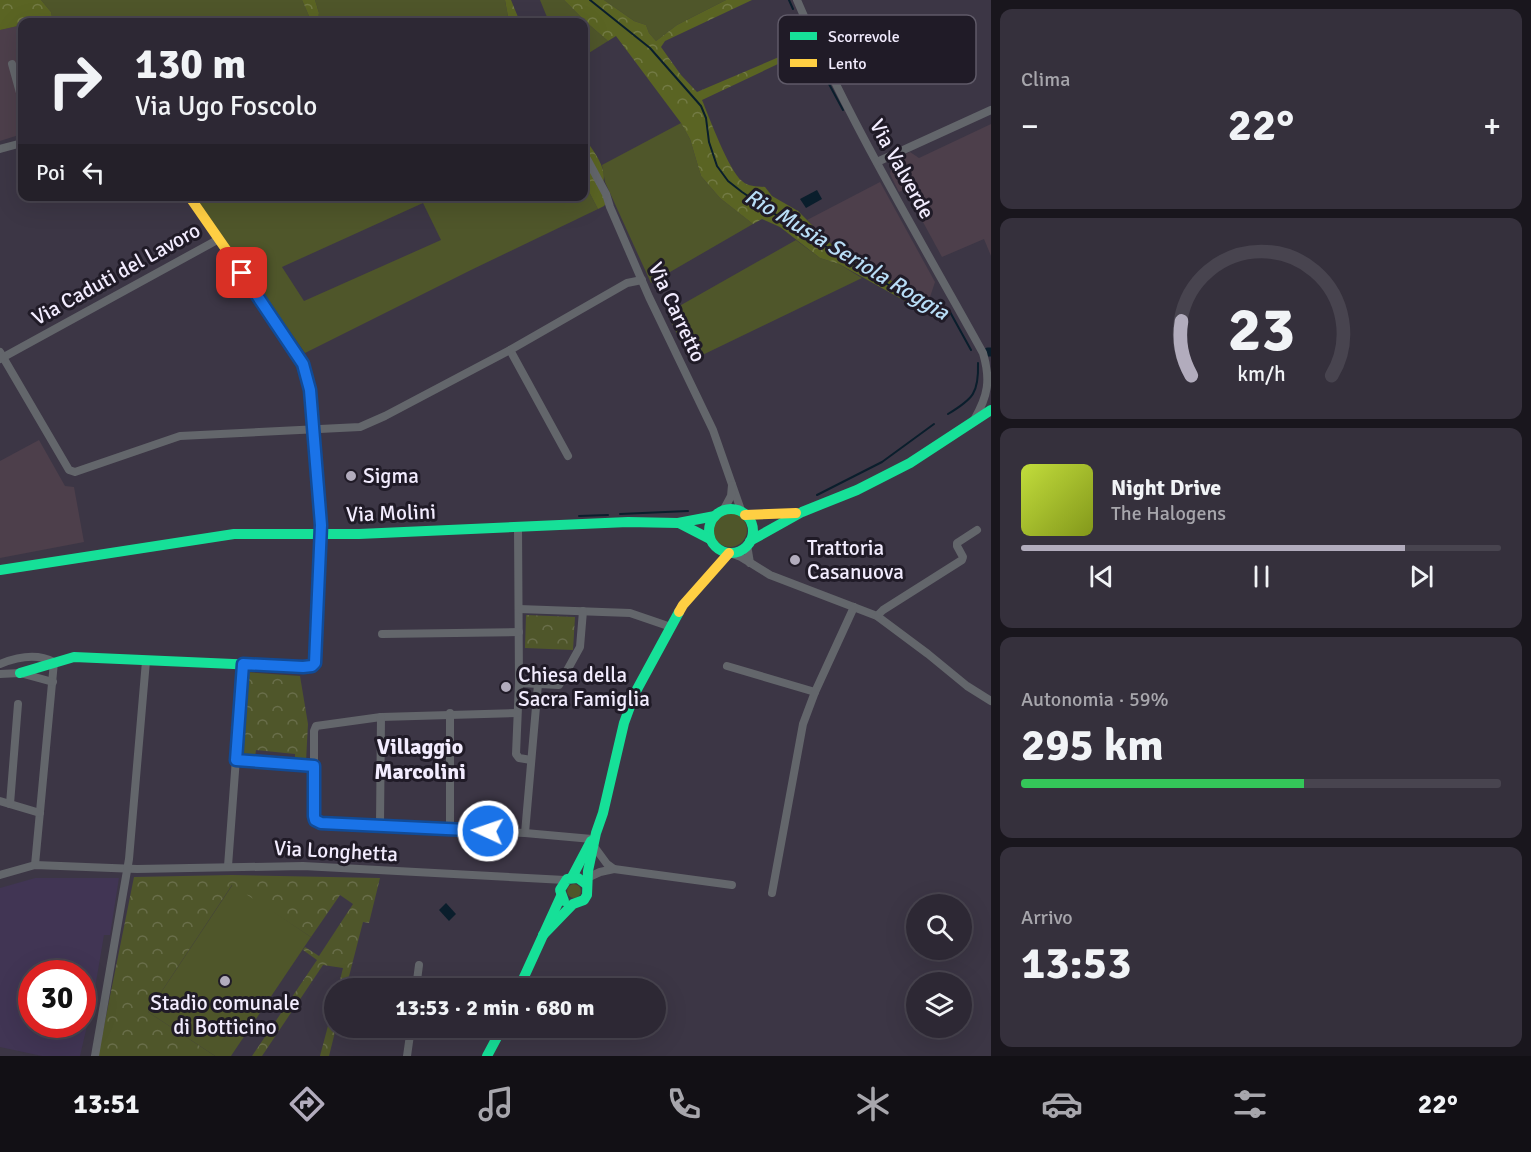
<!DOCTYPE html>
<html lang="it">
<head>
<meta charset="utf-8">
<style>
	:root { --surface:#2d2834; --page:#35303c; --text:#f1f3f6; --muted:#a7a6ac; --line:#48444f; --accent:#b2acbd }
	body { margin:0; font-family:Signika,sans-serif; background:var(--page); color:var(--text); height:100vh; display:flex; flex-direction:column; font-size:22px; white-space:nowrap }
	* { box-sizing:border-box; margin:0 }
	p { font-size:20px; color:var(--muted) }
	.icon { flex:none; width:33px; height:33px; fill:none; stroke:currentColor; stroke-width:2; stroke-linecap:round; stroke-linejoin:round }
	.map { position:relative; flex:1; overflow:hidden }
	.panel { display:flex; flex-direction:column; gap:9px; padding:9px; background:#19161d; width:540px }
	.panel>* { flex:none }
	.banner { position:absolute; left:18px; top:18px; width:570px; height:183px; border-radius:12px; box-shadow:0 6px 24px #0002,0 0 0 2px var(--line); background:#2d2834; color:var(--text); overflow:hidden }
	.fabs { position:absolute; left:906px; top:894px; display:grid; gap:12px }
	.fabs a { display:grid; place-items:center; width:66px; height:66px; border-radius:50%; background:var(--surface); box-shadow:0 6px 24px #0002,0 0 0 2px var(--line); font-size:30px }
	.speed { position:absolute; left:18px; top:960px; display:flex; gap:12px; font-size:30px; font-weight:700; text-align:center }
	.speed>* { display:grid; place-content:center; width:78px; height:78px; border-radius:50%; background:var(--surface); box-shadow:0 6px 24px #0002,0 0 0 2px var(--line); line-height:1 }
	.speed .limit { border:9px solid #d22; background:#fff; color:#111 }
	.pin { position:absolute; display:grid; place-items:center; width:51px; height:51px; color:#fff; margin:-26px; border-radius:12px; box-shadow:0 3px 9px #0006 }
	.me { position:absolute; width:66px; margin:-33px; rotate:273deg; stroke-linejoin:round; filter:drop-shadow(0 0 4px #0008) }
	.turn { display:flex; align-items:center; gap:21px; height:126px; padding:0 18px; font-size:27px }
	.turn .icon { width:78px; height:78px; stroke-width:2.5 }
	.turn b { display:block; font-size:42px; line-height:51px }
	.then { display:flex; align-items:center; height:57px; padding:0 18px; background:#0003; gap:12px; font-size:22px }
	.big { font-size:45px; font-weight:800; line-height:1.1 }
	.panel .tile { flex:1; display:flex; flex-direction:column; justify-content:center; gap:9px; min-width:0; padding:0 21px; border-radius:12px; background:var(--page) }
	.panel .dial { align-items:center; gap:0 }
	.dial svg { height:156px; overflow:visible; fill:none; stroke:var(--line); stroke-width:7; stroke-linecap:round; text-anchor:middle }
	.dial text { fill:var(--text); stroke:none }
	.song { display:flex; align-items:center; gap:18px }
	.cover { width:72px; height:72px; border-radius:9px; background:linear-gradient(135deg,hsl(70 70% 55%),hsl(70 70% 35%)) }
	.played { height:6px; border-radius:3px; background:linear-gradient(90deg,var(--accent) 80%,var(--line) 80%) }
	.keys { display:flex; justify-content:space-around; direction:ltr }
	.heat { display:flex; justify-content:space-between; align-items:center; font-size:33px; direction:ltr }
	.charge { height:9px; border-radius:4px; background:linear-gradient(90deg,#34c759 59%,var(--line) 0) }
	.trip { position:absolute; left:324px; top:978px; width:342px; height:60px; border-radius:30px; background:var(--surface); box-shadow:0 6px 24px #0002,0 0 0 2px var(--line); font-weight:800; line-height:60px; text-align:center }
	.menu { display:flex; height:96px; justify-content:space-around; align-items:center; background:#121015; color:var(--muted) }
	.menu .icon { width:42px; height:42px }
	.menu .active { color:var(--accent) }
	.menu b { font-size:27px; color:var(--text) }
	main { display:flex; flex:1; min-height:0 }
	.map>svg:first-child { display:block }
	.industrial { fill:#4d3f4b }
	.built { fill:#413554; fill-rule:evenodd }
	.grass { fill:#4f562a; fill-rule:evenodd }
	.forest { fill:url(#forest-crowns) }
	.park { fill:url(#park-crowns) }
	.water { fill:#0a1e2c }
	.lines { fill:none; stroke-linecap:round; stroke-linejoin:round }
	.stream { stroke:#0a1e2c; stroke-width:2 }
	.canal { stroke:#0a1e2c; stroke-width:9 }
	.street { stroke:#63666b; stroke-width:8 }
	.fast { stroke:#16e098; stroke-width:10 }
	.slow { stroke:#ffcf43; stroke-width:10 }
	.route-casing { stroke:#114b97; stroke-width:15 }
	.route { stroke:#1a73e8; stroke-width:10 }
	.poi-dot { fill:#b2acbd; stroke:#201b27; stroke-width:2 }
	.labels { text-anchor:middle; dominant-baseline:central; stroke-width:6; stroke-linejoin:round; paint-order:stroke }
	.street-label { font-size:21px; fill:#f2ecfe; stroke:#201b27 }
	.poi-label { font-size:21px; fill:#f2ecfe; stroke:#201b27; text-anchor:start }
	.water-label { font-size:22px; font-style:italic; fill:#b8ddf6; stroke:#201b27 }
	.neighbourhood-label { font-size:22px; font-weight:bold; fill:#f2ecfe; stroke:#201b27 }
	.key { fill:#201b27; stroke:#5f5a68; stroke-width:1.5 }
	.key-label { font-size:16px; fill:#f2ecfe }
</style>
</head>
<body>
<main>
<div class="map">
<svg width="991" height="1056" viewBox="0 0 991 1056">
	<defs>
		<pattern id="forest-crowns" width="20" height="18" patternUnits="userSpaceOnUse" patternTransform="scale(1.5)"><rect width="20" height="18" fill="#5a6423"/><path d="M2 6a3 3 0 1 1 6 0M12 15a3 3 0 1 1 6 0" fill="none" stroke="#727a44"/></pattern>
		<pattern id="park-crowns" width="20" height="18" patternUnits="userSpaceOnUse" patternTransform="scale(1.5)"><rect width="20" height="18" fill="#4f562a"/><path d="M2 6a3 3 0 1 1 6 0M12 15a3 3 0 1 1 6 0" fill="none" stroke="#696e4a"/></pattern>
	</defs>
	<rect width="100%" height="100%" fill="#3c3645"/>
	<g class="industrial">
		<path d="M22,25V134L0,141V30Z"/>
		<path d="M991,124V256L984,239L942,257L905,189L899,192L890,174L892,164L895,159L910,152L919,158Z"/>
		<path d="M880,182L935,282L930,297H919L903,288L817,235L819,232L807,220Z"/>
		<path d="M39,440L65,486L74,487L84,542L0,558V461Z"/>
	</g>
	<path class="built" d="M35,878H119L110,935H104L93,1000L80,1056H42L0,1047V888ZM32,974H82V1024H32Z"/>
	<g class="grass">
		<path d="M41,0H302L309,16L316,21L319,13L315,0H505L509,22H53L51,12Z"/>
		<path d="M540,0H564L585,21L608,41L584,56V22H549Z"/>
		<path d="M604,0H726L677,25L656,41L649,33L646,25L634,21Z"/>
		<path d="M681,123L690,139L701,176L720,198L753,224L651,283L605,182L602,165Z"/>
		<path d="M584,182L598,209L471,270L305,353L195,197L584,196ZM423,203L441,240L304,301L282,267Z"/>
		<path d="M796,240L820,258L839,264L862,278L690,361L667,313Z"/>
		<circle cx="730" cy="530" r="17"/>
		<circle cx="574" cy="891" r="7"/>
		<path d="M233,884L311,937L231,1056H215L148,1012Z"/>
	</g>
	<g class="forest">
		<path d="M0,0H41L51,12L53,22H22V25L0,30Z"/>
		<path d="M302,0H315L319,13L317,21L309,16Z"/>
		<path d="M505,0H511L520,22H509Z"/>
		<path d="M564,0H604L634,21L646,25L649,33L656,41L677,25L726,0H752L665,41L661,47L681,75L697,92L793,51L802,40L810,57L795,56L702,100C709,117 729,171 742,181C749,187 756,186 765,187L772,196L798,211L819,232L817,235L903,288L919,297H930V302L934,306L931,311L921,310L839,264L820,258L780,227L762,219L753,224L720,198L701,176L690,139L681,123L616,36L608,41L585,21Z"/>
		<path d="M584,137C593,151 611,171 601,188L606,203L604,206L598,209L584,182Z"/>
	</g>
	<g class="park">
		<path d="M526,615L575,617L573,650L525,648Z"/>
		<path d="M245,672L300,676L308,724L306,761L295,760V754L256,750L255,757L239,755Z"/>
		<path d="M232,875L380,878L369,923L363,922L346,988H338L343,968L323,965L262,1056H252L317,960L303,950L305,947L319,956L353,904L340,895L311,937L232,885L148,1012L215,1056H98L134,877Z"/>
		<path d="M334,1003V1028H336L329,1056H320Z"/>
	</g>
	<g class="water">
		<path d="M817,190L822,199L806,208L800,199Z"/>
		<path d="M446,903L456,914L449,921L439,910Z"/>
	</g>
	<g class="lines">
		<g class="stream">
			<path d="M590,0L650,48L701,106L706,118L709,142L717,166L728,181L742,192L797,229L905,295L928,299L950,312L971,350"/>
			<path d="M789,0L793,9"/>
			<path d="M798,19L822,71L843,110"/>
			<path d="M948,414C973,399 979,393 978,363"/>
			<path d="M817,495L882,462L934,424"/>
			<path d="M620,514L688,511"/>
			<path d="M579,516L608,515"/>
		</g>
		<path class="canal" d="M988,352H991"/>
		<g class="street">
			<path d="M797,0C849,122 919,237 983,353C991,380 988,396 974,420"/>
			<path d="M12,64L22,100"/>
			<path d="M0,149L22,143"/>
			<path d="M587,159L606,194L610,207L649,297L713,430L742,513"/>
			<path d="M877,162L991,110"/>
			<path d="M510,350L568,456"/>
			<path d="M0,352L69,470L75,472L180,436L360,427L385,416L510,350L627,283L642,280"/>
			<path d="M0,359L219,239"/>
			<path d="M723,511L731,496L732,485"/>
			<path d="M518,527L519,683L516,754L519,758L531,760"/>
			<path d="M747,545L750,563"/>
			<path d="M730,553L741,557L770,575L877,616L928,654L967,686L991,701"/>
			<path d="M519,609L630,613L671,627"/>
			<path d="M877,616L883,610L962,560L963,557L957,546V543L977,530"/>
			<path d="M382,634L519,632"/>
			<path d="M0,664C17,657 37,653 54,662L35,865"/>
			<path d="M727,666L815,692"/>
			<path d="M0,674L20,673L53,682"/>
			<path d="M519,683L559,685L580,647L583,611"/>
			<path d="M517,713L381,717L316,726L314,731V816L315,820L321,823L525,833L592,839"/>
			<path d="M236,760L314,766"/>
			<path d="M0,801L40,813"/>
			<path d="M10,804L18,704"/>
			<path d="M380,825L381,717"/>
			<path d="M450,829V713"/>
			<path d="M525,833L538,684"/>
			<path d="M228,866L243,664"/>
			<path d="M614,869L732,885"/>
			<path d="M0,875L35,865L137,869L303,866L565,880"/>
			<path d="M587,878L600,872L614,869L607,864L593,845"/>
			<path d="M772,893L803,724L815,692L854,607"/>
			<path d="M416,988L419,965"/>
			<path d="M95,1056L129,859L146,661"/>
			<path d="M407,1056L411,1028"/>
		</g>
		<g class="fast">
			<circle cx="731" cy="531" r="22"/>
			<path d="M679,523L710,539"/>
			<path d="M750,541L802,512L857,490L910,463L991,410"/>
			<path d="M0,570L234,534H359L628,522L678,523L715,516"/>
			<path d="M20,673L74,657L303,667L312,666L315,663L321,525L311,390L303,364L284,333"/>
			<path d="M572,877L591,841"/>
			<path d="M564,901L560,890L567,879L578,878L586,884"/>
			<path d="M543,935L573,904L584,900L587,895L588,871L596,833L603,813L624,723L635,693L679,612"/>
			<path d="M519,988L561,896"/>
			<path d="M487,1056L502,1028"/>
		</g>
		<g class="slow">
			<path d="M189,196L284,333"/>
			<path d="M745,515L796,513"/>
			<path d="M679,612L683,605L729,553"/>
		</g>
	</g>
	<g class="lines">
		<g class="route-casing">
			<path id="route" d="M242,273L303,364L310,390L321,525L315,663L312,666L303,667L243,664L236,760L314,766V816L315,820L321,823L488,831"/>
		</g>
		<use href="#route" class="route"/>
	</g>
	<g class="poi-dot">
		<circle cx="351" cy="476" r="6"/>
		<circle cx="795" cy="560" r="6"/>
		<circle cx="506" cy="687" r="6"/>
		<circle cx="225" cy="981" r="6"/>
	</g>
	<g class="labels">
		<g class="street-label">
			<text transform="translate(902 169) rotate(61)">Via Valverde</text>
			<text transform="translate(116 274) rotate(-29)">Via Caduti del Lavoro</text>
			<text transform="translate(677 312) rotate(65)">Via Carretto</text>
			<text transform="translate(391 513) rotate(-2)">Via Molini</text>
			<text transform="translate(336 851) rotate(3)">Via Longhetta</text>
		</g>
		<g class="poi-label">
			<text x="363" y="476">Sigma</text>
			<text x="807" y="548">Trattoria<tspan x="807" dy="24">Casanuova</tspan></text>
			<text x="518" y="675">Chiesa della<tspan x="518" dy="24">Sacra Famiglia</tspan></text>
			<text x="225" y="1003" text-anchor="middle">Stadio comunale<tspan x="225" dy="24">di Botticino</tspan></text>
		</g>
		<g class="water-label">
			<text transform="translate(847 254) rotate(31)">Rio Musia Seriola Roggia</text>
		</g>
		<g class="neighbourhood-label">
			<text x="420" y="746">Villaggio<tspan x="420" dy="25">Marcolini</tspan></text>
		</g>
	</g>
	<rect x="778" y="15" width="198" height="69" rx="9" class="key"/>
	<rect x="790" y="32" width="27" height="8" fill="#16e098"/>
	<rect x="790" y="59" width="27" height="8" fill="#ffcf43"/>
	<g class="key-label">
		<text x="828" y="42">Scorrevole</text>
		<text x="828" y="69">Lento</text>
	</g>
</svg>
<div class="fabs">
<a><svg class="icon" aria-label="search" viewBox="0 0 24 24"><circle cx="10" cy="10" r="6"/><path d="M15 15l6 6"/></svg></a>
<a><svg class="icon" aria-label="layers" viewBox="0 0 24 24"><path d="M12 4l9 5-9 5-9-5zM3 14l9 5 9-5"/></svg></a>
</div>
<div class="speed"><div class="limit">30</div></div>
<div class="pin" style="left:242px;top:273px;background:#d93025"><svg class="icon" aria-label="arrive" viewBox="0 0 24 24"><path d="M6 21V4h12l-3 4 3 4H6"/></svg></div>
<svg class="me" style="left:488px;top:831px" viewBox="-20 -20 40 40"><circle r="17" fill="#1a73e8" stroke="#fff" stroke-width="3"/><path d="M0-11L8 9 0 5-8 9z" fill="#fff"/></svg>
<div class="trip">13:53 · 2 min · 680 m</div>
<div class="banner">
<div class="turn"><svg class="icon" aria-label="right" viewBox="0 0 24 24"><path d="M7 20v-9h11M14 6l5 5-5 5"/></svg><div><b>130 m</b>Via Ugo Foscolo</div></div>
<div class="then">Poi<svg class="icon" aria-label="left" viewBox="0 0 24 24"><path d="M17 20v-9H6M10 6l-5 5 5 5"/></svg></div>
</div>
</div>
<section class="panel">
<div class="tile"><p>Clima</p>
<div class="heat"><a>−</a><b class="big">22°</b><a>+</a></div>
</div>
<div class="tile dial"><svg viewBox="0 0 100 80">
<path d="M14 69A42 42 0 1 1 86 69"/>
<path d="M14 69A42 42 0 0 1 9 41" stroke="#b2acbd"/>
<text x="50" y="56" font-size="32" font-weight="700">23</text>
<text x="50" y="72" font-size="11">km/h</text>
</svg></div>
<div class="tile">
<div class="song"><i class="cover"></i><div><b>Night Drive</b><p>The Halogens</p></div></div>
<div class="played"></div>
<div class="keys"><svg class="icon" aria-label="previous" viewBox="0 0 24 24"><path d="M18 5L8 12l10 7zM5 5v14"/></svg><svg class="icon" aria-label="pause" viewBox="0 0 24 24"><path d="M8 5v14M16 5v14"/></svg><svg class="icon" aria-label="next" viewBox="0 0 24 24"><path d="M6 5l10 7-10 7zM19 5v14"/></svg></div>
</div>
<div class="tile"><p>Autonomia · 59%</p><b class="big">295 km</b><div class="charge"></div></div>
<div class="tile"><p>Arrivo</p><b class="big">13:53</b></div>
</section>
</main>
<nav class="menu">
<b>13:51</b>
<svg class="icon active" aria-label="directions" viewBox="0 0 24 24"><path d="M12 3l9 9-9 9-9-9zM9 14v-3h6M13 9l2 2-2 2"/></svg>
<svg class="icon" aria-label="music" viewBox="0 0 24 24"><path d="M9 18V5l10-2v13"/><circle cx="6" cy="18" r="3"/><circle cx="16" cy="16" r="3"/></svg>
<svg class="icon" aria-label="phone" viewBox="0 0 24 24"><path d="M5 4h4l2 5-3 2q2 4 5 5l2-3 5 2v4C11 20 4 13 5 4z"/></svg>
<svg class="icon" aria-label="climate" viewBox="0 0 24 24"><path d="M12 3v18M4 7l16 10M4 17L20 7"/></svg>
<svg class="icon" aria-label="car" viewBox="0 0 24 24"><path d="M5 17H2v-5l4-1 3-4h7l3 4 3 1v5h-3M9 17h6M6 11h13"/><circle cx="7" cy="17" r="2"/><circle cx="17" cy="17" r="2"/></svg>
<svg class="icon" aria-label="filters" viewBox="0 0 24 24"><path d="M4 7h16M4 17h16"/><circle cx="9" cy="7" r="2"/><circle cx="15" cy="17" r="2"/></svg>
<b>22°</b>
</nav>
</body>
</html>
